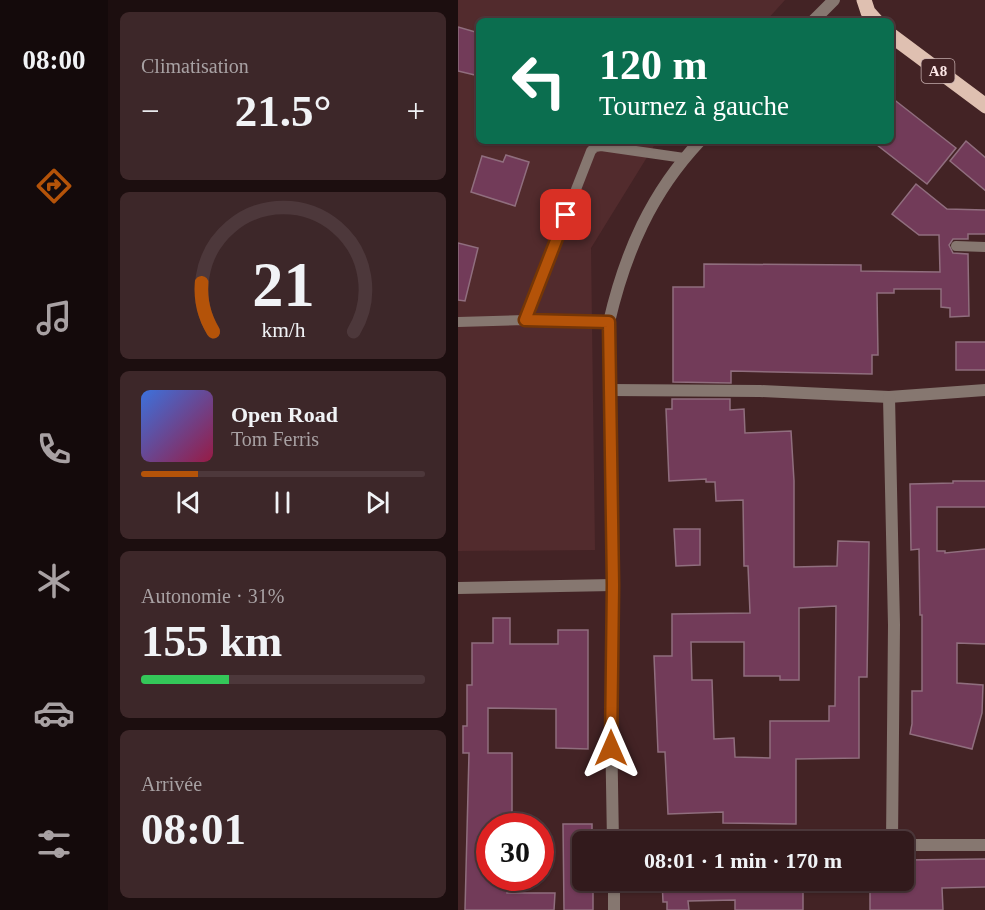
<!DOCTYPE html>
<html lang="fr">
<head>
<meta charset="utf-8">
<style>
	:root { --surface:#321a1c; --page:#3d2729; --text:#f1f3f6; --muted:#a8a1a3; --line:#4d383b; --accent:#b45309 }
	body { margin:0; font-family:"Times New Roman",serif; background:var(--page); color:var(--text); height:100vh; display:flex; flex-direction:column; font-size:22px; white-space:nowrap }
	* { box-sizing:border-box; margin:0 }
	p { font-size:20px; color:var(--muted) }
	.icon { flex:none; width:33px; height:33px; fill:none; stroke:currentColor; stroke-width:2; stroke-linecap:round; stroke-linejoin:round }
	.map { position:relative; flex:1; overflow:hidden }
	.panel { display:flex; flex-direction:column; gap:12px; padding:12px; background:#1c0e0f; width:350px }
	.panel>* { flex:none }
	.banner { position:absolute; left:18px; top:18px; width:418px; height:126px; border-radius:9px; box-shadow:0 2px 4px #0004,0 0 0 2px var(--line); background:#0b6e4f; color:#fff; overflow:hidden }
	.speed { position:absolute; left:18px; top:813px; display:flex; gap:12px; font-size:30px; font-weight:700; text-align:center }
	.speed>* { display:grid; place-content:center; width:78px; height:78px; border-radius:50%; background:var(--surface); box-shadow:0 2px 4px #0004,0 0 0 2px var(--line); line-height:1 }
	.speed .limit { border:9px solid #d22; background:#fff; color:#111 }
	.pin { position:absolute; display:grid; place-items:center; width:51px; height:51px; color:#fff; margin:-26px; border-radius:12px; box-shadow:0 3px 9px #0006 }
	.me { position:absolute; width:66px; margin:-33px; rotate:0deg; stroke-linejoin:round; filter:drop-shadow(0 0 4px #0008) }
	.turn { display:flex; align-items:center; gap:21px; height:126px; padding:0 24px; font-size:27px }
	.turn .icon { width:78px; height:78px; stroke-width:2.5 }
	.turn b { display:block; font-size:42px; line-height:51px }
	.big { font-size:45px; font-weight:700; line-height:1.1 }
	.panel .tile { flex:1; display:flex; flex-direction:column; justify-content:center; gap:9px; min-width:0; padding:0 21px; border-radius:9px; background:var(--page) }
	.panel .dial { align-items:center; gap:0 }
	.dial svg { height:156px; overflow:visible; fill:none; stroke:var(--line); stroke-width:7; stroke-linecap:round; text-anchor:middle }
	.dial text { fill:var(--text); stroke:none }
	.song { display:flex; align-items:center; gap:18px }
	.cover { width:72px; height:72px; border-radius:9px; background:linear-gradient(135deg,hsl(220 70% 55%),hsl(340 70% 35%)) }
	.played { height:6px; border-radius:3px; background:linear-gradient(90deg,var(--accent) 20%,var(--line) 20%) }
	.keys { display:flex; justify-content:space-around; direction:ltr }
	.heat { display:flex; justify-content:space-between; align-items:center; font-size:33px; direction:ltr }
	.charge { height:9px; border-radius:4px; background:linear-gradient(90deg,#34c759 31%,var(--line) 0) }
	.trip { position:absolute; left:114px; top:831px; width:342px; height:60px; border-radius:9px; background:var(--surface); box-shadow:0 2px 4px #0004,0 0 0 2px var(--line); font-weight:700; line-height:60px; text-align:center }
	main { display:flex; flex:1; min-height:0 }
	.tabs { display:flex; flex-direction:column; width:108px; justify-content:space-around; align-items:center; background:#140a0b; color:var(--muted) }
	.tabs .icon { width:42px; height:42px }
	.tabs .active { color:var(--accent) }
	.tabs b { font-size:27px; color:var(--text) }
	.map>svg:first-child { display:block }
	.built { fill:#522b2d }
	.building { fill:#723b59; stroke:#906e7e; stroke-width:1.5; fill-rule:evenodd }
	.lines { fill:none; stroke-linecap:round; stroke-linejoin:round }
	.service { stroke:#867770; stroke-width:10 }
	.minor { stroke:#867770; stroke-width:12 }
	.primary { stroke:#dfc0b1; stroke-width:15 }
	.route-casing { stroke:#753606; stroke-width:15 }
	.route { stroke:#b45309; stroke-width:10 }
	.labels { text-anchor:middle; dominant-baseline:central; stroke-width:6; stroke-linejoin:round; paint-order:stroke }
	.shield { fill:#432325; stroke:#c4acac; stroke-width:1.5 }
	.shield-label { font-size:15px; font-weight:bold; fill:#fce6e6 }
</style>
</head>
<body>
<main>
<nav class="tabs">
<b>08:00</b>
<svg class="icon active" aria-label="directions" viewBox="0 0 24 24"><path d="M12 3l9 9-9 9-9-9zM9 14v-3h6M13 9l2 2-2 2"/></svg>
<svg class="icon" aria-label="music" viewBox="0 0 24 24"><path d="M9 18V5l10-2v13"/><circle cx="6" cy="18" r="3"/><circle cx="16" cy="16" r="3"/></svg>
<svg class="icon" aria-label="phone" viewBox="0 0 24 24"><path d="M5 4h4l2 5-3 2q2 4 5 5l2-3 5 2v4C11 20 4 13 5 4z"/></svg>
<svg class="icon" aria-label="climate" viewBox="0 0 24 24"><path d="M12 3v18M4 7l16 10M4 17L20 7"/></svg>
<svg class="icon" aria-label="car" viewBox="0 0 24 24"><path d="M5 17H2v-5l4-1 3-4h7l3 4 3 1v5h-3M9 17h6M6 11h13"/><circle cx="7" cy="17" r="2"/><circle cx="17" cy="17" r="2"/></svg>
<svg class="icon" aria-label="filters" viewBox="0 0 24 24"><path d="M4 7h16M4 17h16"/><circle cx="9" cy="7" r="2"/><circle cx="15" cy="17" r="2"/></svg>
</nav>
<section class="panel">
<div class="tile"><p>Climatisation</p>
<div class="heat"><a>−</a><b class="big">21.5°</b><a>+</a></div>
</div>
<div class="tile dial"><svg viewBox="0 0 100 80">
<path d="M14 69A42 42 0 1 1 86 69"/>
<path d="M14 69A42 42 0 0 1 8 44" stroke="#b45309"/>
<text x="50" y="56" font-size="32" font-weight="700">21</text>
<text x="50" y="72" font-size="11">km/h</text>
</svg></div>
<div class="tile">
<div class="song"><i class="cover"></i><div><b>Open Road</b><p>Tom Ferris</p></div></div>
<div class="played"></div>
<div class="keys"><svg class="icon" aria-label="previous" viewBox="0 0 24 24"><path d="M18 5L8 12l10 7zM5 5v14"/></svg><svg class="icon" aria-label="pause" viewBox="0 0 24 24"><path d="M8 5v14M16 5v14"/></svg><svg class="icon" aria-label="next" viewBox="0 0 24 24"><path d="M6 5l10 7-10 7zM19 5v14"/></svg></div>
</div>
<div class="tile"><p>Autonomie · 31%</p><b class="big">155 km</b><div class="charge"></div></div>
<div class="tile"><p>Arrivée</p><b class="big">08:01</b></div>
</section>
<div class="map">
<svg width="528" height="910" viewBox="0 0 528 910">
	<rect width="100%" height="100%" fill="#432325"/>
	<path class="built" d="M0,0H327L308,21H21V141H199L133,248L137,550L0,551Z"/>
	<g class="building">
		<path d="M0,27L21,33V76L0,71Z"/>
		<path d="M434,98L498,148L469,184L414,141H434Z"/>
		<path d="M508,141L528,158V191L492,161Z"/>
		<path d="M48,155L71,162L57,206L13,192L24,156L45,162Z"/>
		<path d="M458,184L489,209L528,210V234H510V239H495L491,245L495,253L510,254L511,316L492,317V308L483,307V289H436V293H419L420,355H414V374L273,371V383L215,382V287H246V264L403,265V271L482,272L481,235H461L434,214Z"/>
		<path d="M0,243L20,248L7,301L0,300Z"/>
		<rect x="498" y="342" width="30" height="28"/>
		<path d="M214,399H272V410L286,409L287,433L333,431L336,481V567L379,566L380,541L411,542L409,677H401V758L338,759V824L265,823V812L210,814L207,752H200L196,656H214V614L292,613L290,566H286L285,500L258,501L257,482H248V479L211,481L208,409H214ZM378,606L377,706H371V721H312V758L277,757L276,738L256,739L254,680H234L233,642H286V676H322V680H341V608Z"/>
		<path d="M495,481H528V507H479V551H487V553L528,549V644L499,643V683L525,685L524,713L514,749L452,734L454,724V691H464V615H462L461,549L453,550L452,484L495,483Z"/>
		<path d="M216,529H242V565L218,566Z"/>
		<path d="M35,618H52V644H100V630H130V749L98,748V709L30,708V753H54V826L32,825V878H49V893H97L96,910H7L11,753H5V726H9V685H14V643H35Z"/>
		<path d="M105,824H134V842H124V880H135V910H106Z"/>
		<path d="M528,859V887L484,888L485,910H412V880H446V860Z"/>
		<path d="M204,880H345V910H277V900L230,901L231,910H209V902H205Z"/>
	</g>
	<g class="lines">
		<g class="service">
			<path d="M498,246L528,247"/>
			<path d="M67,320L133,151L137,147L143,146L226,158"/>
			<path d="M0,322L67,320L151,322"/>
		</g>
		<g class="minor">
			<path d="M355,21L376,0"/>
			<path d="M152,390L302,391L431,397L528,390"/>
			<path d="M431,397L436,625L434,842"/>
			<path d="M0,588L155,585"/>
			<path d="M155,842L153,725L155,585L151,322C167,253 193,193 242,141"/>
			<path d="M446,845H528"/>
			<path d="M156,880V910"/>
		</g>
		<g class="primary">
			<path d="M406,0L410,12L418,21"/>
			<path d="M434,36L528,106"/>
		</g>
	</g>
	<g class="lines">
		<g class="route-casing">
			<path id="route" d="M108,215L67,320L151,322L155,585L153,748"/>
		</g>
		<use href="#route" class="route"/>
	</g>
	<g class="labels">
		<rect class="shield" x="463.5" y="59" width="33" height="24" rx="4.5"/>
		<g class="shield-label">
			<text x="480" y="71">A8</text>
		</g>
	</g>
</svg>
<div class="speed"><div class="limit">30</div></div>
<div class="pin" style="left:108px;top:215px;background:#d93025"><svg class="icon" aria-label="arrive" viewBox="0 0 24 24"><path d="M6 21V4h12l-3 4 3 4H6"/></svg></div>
<svg class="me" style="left:153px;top:748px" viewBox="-20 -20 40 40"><path d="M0-17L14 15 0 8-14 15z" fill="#b45309" stroke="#fff" stroke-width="4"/></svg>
<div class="trip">08:01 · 1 min · 170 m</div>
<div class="banner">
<div class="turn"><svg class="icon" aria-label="left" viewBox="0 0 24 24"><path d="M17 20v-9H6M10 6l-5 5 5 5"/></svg><div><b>120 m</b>Tournez à gauche</div></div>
</div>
</div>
</main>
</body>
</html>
